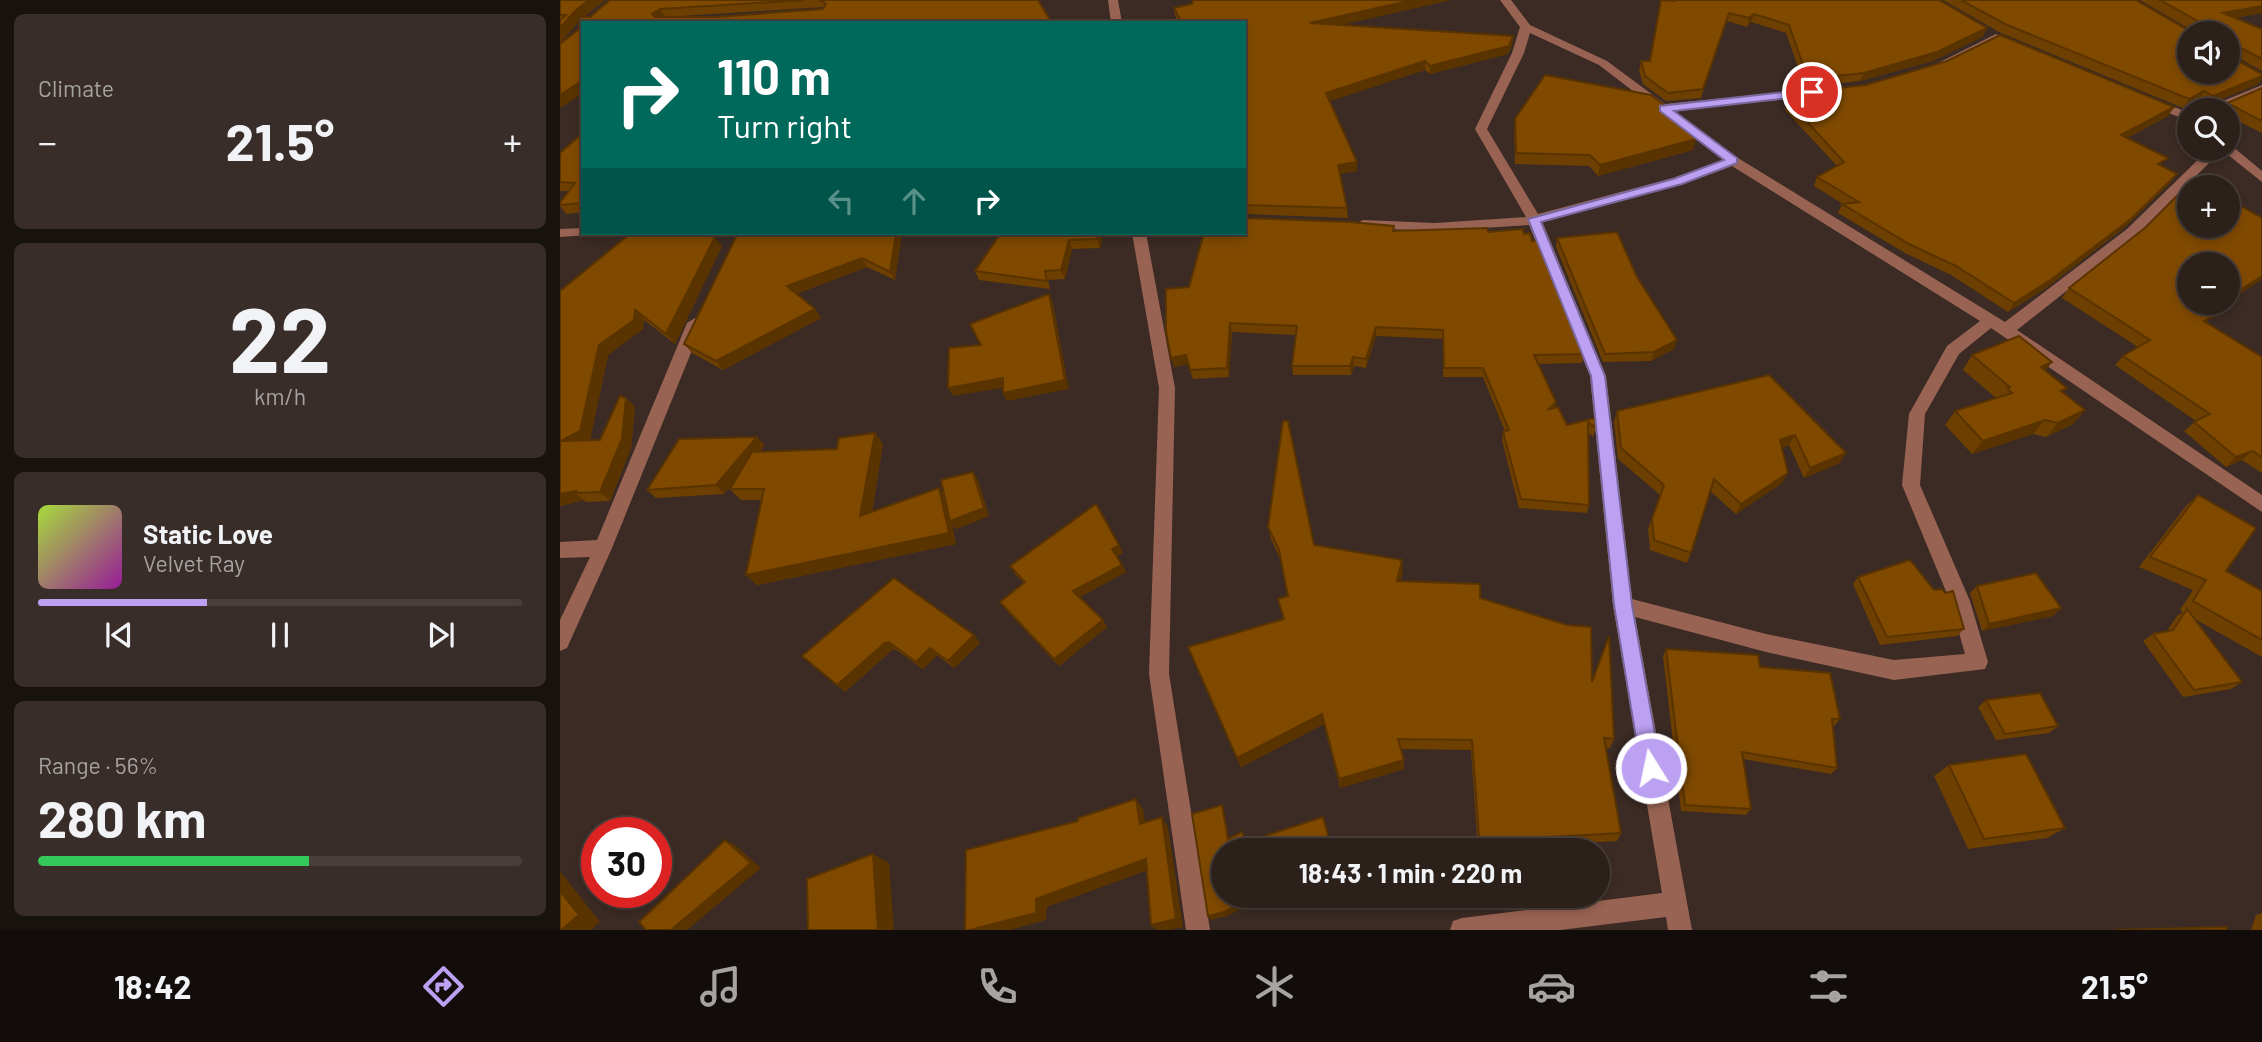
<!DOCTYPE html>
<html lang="en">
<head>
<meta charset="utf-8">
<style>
	:root { --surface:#2c201b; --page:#382d28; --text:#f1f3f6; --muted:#a6a3a3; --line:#483e3a; --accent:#bca0f2 }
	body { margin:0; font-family:Barlow,sans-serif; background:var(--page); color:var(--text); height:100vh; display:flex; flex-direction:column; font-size:26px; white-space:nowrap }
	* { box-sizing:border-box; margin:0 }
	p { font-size:23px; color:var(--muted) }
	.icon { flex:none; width:38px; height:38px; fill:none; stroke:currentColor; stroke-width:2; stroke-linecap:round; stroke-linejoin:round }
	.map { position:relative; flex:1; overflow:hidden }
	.panel { display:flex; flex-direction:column; gap:14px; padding:14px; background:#18120f; width:560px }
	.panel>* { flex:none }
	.guide { position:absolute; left:21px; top:21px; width:665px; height:214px; border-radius:0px; box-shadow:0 4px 10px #0003,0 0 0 2px var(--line); background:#00695c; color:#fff; overflow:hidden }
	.buttons { position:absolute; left:1617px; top:21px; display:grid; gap:14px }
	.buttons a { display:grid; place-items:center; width:63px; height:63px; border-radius:50%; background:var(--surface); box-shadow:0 4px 10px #0003,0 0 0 2px var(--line); font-size:35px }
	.speed { position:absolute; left:21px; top:817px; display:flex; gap:14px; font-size:35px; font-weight:700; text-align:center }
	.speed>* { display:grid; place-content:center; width:91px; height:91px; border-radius:50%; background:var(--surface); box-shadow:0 4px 10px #0003,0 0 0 2px var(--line); line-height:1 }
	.speed .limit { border:10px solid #d22; background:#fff; color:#111 }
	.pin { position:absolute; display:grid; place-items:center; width:60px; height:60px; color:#fff; margin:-30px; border:4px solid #fff; border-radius:50%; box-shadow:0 2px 7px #0007 }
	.me { position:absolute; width:77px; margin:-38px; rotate:350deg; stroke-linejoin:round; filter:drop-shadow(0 0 5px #0008) }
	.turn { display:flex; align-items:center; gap:24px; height:147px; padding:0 21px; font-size:32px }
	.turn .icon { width:91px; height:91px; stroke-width:2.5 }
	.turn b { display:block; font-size:49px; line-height:60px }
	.lanes { display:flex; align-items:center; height:66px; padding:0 21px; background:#0003; justify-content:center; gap:35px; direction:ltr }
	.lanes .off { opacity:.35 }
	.big { font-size:52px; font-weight:700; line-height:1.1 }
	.panel .tile { flex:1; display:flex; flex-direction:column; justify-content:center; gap:10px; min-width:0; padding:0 24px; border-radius:10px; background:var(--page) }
	.panel .dial { align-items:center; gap:0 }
	.dial b { font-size:91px; line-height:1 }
	.song { display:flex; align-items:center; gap:21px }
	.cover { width:84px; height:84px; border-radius:10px; background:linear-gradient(135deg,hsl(80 70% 55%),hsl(300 70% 35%)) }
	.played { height:7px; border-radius:4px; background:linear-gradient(90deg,var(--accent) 35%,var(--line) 35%) }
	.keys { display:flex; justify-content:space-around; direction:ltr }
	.heat { display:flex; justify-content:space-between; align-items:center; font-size:38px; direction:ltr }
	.charge { height:10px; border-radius:5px; background:linear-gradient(90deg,#34c759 56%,var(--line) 0) }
	.trip { position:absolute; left:651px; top:838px; width:399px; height:70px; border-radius:35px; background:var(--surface); box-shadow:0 4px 10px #0003,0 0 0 2px var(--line); font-weight:700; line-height:70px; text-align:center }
	.menu { display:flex; height:112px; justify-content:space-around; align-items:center; background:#120d0b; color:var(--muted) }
	.menu .icon { width:49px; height:49px }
	.menu .current { color:var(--accent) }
	.menu b { font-size:32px; color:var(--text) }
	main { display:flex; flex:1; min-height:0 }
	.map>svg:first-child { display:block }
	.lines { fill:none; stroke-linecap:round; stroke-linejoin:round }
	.minor { fill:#996353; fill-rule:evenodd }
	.wall { fill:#6d3f00; fill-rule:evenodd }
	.shaded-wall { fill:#593300 }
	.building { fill:#7f4900; stroke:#593300; stroke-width:2; fill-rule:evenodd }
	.route { fill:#bca0f2; stroke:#7a689d; stroke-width:2 }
</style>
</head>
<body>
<main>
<section class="panel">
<div class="tile"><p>Climate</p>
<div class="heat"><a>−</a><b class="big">21.5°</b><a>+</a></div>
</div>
<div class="tile dial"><b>22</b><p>km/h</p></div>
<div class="tile">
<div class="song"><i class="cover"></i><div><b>Static Love</b><p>Velvet Ray</p></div></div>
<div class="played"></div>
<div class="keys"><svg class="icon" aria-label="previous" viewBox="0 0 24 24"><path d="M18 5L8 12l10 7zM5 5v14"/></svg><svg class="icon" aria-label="pause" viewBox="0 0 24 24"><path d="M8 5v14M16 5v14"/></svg><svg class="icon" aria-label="next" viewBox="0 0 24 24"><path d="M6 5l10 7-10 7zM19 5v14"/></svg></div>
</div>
<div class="tile"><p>Range · 56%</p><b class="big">280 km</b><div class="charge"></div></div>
</section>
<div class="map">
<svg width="1702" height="930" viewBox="0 0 1702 930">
	<rect width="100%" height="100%" fill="#3b2b24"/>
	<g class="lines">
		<g class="minor">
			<path d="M548,0H558L562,23H551Z"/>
			<path d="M940,0H951L970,25L1047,61L1105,104L1278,87V93L1274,94L1114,111L1178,158L1445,322L1567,229L1649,149L1672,146L1702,171V182L1662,150L1577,235L1457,330L1702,495V512L1431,328L1399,354L1365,414L1360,485L1410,601L1428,662L1425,669L1334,680L1206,652L1075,617L1132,930H1108L1106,917L1000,930H890L893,921L902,918L1102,893L1053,605L1030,376L969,225L875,231L803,228L796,224L803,220L875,223L966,217L915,129L952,53L960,27ZM970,33L1039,65L1163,160L1113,178L978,214L927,129L964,53ZM1172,166L1420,321L1387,346L1349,414L1342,485L1390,601L1405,654L1334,660L1206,634L1072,599L1046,376L982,221L1123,184Z"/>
			<path d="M1436,34L1442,37L1440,39L1386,66L1376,64Z"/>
			<path d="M1702,85V93L1657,110H1641Z"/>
			<path d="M1590,97L1629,113V121L1586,104L1584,101Z"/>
			<path d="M23,228V233H30L28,235L0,237V229Z"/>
			<path d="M572,233H586L615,388L609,674L650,930H626L589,674L599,388Z"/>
			<path d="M135,318L143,323L52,548L7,648L0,651V620L30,557L0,558V542L37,540L127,323Z"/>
		</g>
	</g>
	<g class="wall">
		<path d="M0,0H45L24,17H30L50,0H478L492,23H23V93L0,108V44L19,29V21L0,43ZM263,7L264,8L263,9L156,17H106Z"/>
		<path d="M633,0H891L780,25L953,36L952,45L948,54L870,74L865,70L770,101L797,171L780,174L787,208L788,218L684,214V23H619L615,16L614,8L632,4Z"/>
		<path d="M1101,0L1427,28L1422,37L1373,61L1300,81L1245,87L1226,33L1191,22L1187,27L1167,21L1141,98L1106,101L1083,84L1079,70L1081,61H1090Z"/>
		<path d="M1383,0H1576L1632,32L1633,31L1580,0H1702V13L1675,18L1702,29V71L1673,55V58L1698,84L1647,105L1638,100L1623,108L1441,33Z"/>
		<path d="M1702,88V133L1668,116V110H1661L1667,103Z"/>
		<path d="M1251,91L1614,107L1608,116L1567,138L1602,166L1610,183L1565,227L1486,288L1448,312L1391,275L1345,253L1278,213L1282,204H1283L1254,186L1257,177L1277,166L1225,110L1228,101L1249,98Z"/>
		<path d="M955,119L1131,134L1136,139L1133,150L1038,176L1029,166L955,164L954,130Z"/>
		<path d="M23,133V212L6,214L0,206V203L9,191H0V153Z"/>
		<path d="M1702,218V279L1650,313L1647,323L1702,357V473L1682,460L1666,467L1624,431L1636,421L1555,365L1563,356L1578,347L1502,298L1509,288Z"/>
		<path d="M834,231L928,232L964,234L972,241L1024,354L1022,363L978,364L996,402L995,407L1007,425L1035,418L1036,428L1033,437L1028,433L1029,505L1027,513L959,508L942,440L943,432L945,431L923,377H883V339L816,336L806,368L794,366L791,375H733L732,366L736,335L672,332L669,377L633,379L628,364L614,367L611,358L629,287Z"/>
		<path d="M195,233H342L335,280L307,267L236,294L255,309L261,318L163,370L132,353L124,344Z"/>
		<path d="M441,233H543L540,248L512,249L505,279L488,280L490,289L419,280L415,271Z"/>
		<path d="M997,238L1077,277L1114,349L1091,361L1043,362L996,247Z"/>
		<path d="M162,246L115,344L84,320L83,329L48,355L30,440H40L66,398L75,407L71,448L50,501L26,502L24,500L0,506V291Z"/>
		<path d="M1412,355L1492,362L1485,371L1503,393L1525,410L1513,424L1486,437L1473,434L1412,454L1385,425L1395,411L1436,398L1403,370Z"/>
		<path d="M1209,375L1280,463L1244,478L1229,445L1222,448V483L1176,514L1150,491L1131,553L1127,563L1090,550L1088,529L1100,495L1058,459L1054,422L1057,411Z"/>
		<path d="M315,433L323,444L312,512L379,488L385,496L418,480L429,516L396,529L392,524L396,544L197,585L186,575L201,500H181L170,489L176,479L164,494L96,498L87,490L205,445L199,452L277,449Z"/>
		<path d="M1638,495L1666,571L1702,591V657L1633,618L1682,682L1671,689L1623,697L1583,641L1593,634L1607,631L1617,616L1623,612L1620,610L1633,590L1579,567L1626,506Z"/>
		<path d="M708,527L754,545L843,572L840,581L920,598L1032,682L1054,739L1050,748H1045L1061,833L1057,841L990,845L991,850H918L911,750L841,749L844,769L780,788L764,724L681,767L628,647L724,620L718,599L728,596L721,561L711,539Z"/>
		<path d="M563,553L557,556L566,572L520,597L547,627L499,666L445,609L440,602L464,583L455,574L450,566Z"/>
		<path d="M1298,577L1374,590L1404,629L1397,636L1320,645L1293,584Z"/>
		<path d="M334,578L414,635L420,643L394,668L377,655L363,669L335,649L332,650L285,692L242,656Z"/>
		<path d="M1417,586L1501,608L1493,616L1422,631L1410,593Z"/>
		<path d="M1106,649L1200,667L1280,719L1274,726H1272L1277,768L1271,774L1183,759L1191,809L1186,815L1121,811L1103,656Z"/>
		<path d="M1426,700L1498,726L1489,733L1436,740L1418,707Z"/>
		<path d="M1389,765L1505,828L1487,838L1408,849L1374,776Z"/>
		<path d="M1702,913V930H1691L1696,915Z"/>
	</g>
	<g class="shaded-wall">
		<path d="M29,0H45L21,19L0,43V28L15,11Z"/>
		<path d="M853,0H891L750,32V23Z"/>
		<path d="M1702,6V13L1657,21L1663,13Z"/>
		<path d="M100,9L105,17L97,23L92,14Z"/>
		<path d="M1194,14L1191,22L1187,27L1189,18Z"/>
		<path d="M1427,28L1422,37L1373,61L1300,81L1304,73Z"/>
		<path d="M953,36L952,45L948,54L870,74V66Z"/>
		<path d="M865,61V70L767,102L766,93Z"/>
		<path d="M1702,76V79L1698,84L1647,105L1653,96Z"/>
		<path d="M23,80V93L0,108V95Z"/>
		<path d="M1644,91L1638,100L1623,108L1629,99Z"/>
		<path d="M1614,107L1608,116L1556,144L1561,135Z"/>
		<path d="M1136,139L1133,150L1038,176L1040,165Z"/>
		<path d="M797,162V171L778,174V165Z"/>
		<path d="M1617,174L1610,183L1565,227L1486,288L1448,312L1454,303Z"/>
		<path d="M336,233H342L335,280L330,272Z"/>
		<path d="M538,233H543L540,248L537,239Z"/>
		<path d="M155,237L162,246L115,344L106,334Z"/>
		<path d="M509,240L512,249L505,279L501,270Z"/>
		<path d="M302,258L307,267L233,295L227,286Z"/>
		<path d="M1702,276V279L1668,302V298Z"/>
		<path d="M489,294L493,303L509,389L447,401L443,393Z"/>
		<path d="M1660,303H1666L1638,321L1647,312Z"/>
		<path d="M255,309L261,318L163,370L156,361Z"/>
		<path d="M75,310L84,320L83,329L48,355L30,440L1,441L39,345Z"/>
		<path d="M670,323L672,332L669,377L667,368Z"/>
		<path d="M816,327V336L806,368V359Z"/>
		<path d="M1117,340L1114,349L1091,361L1094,352Z"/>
		<path d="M626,355L628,364L614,367L611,358Z"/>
		<path d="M793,357L794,366L791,375L790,366Z"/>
		<path d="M1492,362L1481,376V367Z"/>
		<path d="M443,378L447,387L393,396L388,388Z"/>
		<path d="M66,398L75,407L71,448L50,501L40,492Z"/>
		<path d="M1525,410L1513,424L1486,437L1498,423Z"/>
		<path d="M1485,420L1473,434L1412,454L1423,441Z"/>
		<path d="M315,433L323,444L309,527L300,516Z"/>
		<path d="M1235,435L1229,445L1215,450L1220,440Z"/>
		<path d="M197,437L205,445L164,494L156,485Z"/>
		<path d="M1692,451L1682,460L1666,467L1676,457Z"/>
		<path d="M1286,453L1280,463L1244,478L1250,468Z"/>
		<path d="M413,472L418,480L429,516L396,529L392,524L396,544L197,585L186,575L379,488L387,499Z"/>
		<path d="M1228,473L1222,483L1176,514L1181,504Z"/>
		<path d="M16,491L15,493L24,500L0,506V494Z"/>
		<path d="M559,545L563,553L556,557L552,549Z"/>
		<path d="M842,560L843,572L837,592V581Z"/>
		<path d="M562,565L566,572L518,598L513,591Z"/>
		<path d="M1501,608L1493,616L1422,631L1429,624Z"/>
		<path d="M543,620L547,627L499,666L494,659Z"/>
		<path d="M414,635L420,643L394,668L388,661Z"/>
		<path d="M329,642L335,649L332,650L285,692L277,685L325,643Z"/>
		<path d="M370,648L377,655L363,669L356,662Z"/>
		<path d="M762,714L764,724L681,767L677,758Z"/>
		<path d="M844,760V769L780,788L779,779Z"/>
		<path d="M576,799L583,809L587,833L580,824Z"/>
		<path d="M662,805L664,811L670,844L668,839Z"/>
		<path d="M602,817L608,827L623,927L609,930H596L591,925Z"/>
		<path d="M165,840L175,845L201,868L127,930H111Z"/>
		<path d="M313,854L329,863L334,930H318Z"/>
		<path d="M586,859L594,868L487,907L486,920L450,930H410L476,899Z"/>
		<path d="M0,871L40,922L31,930H1Z"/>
		<path d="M695,896H706L667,916L651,920L648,916Z"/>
	</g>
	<g class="building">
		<path d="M0,0H29L15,11L0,28V20L6,15H0Z"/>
		<path d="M50,0H245L100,9L92,14L95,17H156L263,9L266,4L260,0H478L492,23H23V80L0,95V44L19,29L20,17H30Z"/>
		<path d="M633,0H853L750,23L953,36L949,46L870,66L865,61L766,93L797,162L778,165L787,208L684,205V23H622L614,8L632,4Z"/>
		<path d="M1101,0L1115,1L1116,0H1379L1427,28L1377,52L1304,73L1248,79L1229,25L1194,14L1189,18L1169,13L1143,89L1108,93L1085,76L1081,61H1090Z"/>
		<path d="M1401,0H1576L1633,33L1639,22L1600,0H1702V6L1663,13L1702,29V59L1675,45L1671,48L1673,58L1702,74V76L1653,96L1644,91L1629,99L1445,24ZM1629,33H1668V72H1629Z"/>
		<path d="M1440,35L1614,107L1561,135L1608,158L1598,164L1617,174L1572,218L1492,279L1454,303L1396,266L1349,244L1282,204L1299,202L1257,177L1284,162L1228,101L1253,98L1251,91L1306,85L1387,61Z"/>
		<path d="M985,75L1091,95L1133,127L1130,134L1136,139L1040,165L1030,155L956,153L955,119Z"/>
		<path d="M1702,88V121L1667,103Z"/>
		<path d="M23,133V203L0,205V203L15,183L0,182V153Z"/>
		<path d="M1632,181L1644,187H1629V226H1668V199L1702,218V276L1668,298V264H1629V303H1660L1647,312L1654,316L1644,321L1702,357V457L1692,451L1676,457L1634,422L1650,414L1563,356L1590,340L1509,288L1586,227Z"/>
		<path d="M684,218L790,222L834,226L833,231L927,228L928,232L963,229L964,234L970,233L972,241L977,240L1024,354L974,355L996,402L989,409L998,407L1007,425L1035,418L1036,428L1028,422L1029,505L961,499L943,432L949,430L923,368H884L883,330L816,327L806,359L793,357L790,366H732L737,326L670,323L667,368L630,370L626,355L611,358L606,331V289L629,287L644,233H684Z"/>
		<path d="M1057,232L1077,277L1117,340L1094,352L1045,354L997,238Z"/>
		<path d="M71,233H125L155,237L106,334L75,310L74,320L39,345L20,431L1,441L40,440L60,396L66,398L62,439L40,492L15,493L16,491L0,494V291Z"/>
		<path d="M195,233H336L330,272L302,258L227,286L255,309L156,361L124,344L177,235Z"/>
		<path d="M441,233H538L537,239L509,240L501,270L485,271L487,281L415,271Z"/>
		<path d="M489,294L505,380L443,393V378L388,388L389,348L421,345L410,324Z"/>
		<path d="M1459,336L1492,362L1481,367L1507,388L1501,391L1525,410L1498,423L1485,420L1423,441L1395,411L1452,393L1447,388L1450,387L1412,355Z"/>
		<path d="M1209,375L1286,453L1250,468L1235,435L1220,440L1228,473L1181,504L1154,479L1131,553L1094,540L1092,519L1104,485L1061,448L1057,411Z"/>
		<path d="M723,421H728L754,545L842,560L837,581L920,584V598L1007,625L1031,627L1032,682L1049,636L1054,739L1044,738L1061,833L989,837L991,850H920L912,740L838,739L844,760L779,779L762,714L677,758L628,647L724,619L718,599L728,596L719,550L708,527Z"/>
		<path d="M315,433L300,516L379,488L389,533L186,575L204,489H170L192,452L277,449L279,438Z"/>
		<path d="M197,437L156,485L87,490L119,439Z"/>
		<path d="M413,472L424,508L390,521L381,480Z"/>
		<path d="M1638,495L1696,528L1666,571L1702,591V640L1633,601L1646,580L1590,557Z"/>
		<path d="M536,504L559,545L552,549L562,565L513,591L543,620L494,659L440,602L465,582L450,566Z"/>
		<path d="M1350,560L1374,590L1382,589L1385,593L1393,591L1404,629L1327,637L1298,577Z"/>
		<path d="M1476,573L1501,608L1429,624L1417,586Z"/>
		<path d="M334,578L414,635L388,661L370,648L356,662L329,642L325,643L277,685L242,656Z"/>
		<path d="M1627,609L1682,682L1634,690L1593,634L1613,630Z"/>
		<path d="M1106,649L1198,655L1200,667L1270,673L1280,719H1272L1277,768L1182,752L1191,809L1125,805Z"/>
		<path d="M1480,693L1498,726L1445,734L1426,700Z"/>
		<path d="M1466,754L1505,828L1424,839L1389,765Z"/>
		<path d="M576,799L580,824L602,817L616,919L591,925L586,859L476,899V913L410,930H405L406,850L518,821V818Z"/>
		<path d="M662,805L668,839L682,832L686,842L763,817L772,850H663V896H695L664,912L648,916L632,814Z"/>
		<path d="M165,840L191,863L111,930H86L79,922Z"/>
		<path d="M313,854L318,930H248L247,879Z"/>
		<path d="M0,891L19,915L1,930H0Z"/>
		<path d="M1666,927L1667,930H1556Z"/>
	</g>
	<path class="route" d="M1252,89L1258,92L1256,95L1114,111L1177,158V163L1122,184L981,222L1045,376L1072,605L1101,768L1098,775L1091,778L1084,775L1081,768L1054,605L1031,376L968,219L1113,179L1164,160L1100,111V106Z"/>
</svg>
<div class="buttons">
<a><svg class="icon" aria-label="sound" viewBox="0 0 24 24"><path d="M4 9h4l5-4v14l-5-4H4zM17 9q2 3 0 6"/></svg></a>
<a><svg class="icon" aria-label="search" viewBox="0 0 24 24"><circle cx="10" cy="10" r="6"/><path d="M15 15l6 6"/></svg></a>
<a>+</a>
<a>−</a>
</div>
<div class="speed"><div class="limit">30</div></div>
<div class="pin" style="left:1252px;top:92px;background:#d93025"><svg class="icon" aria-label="arrive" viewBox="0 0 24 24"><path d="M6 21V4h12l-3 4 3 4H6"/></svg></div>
<svg class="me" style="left:1091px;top:768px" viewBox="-20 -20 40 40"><circle r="17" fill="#bca0f2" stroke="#fff" stroke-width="3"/><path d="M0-11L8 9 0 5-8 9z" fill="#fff"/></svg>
<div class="trip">18:43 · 1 min · 220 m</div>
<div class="guide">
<div class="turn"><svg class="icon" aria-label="right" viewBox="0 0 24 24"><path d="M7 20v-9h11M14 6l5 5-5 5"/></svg><div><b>110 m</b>Turn right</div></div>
<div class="lanes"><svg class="icon off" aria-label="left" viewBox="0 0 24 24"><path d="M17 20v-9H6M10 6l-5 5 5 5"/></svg><svg class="icon off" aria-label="ahead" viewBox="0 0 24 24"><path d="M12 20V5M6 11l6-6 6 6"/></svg><svg class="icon" aria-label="right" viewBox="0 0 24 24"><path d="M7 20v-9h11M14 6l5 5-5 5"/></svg></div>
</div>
</div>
</main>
<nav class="menu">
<b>18:42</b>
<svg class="icon current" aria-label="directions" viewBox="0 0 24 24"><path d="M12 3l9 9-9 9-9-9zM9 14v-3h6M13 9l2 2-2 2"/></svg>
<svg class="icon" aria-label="music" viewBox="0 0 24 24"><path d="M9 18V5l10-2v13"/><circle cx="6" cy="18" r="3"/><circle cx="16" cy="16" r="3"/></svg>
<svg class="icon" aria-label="phone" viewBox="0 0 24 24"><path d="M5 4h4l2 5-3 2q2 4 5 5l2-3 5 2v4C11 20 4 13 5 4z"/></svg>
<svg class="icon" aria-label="climate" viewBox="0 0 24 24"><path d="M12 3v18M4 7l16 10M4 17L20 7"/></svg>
<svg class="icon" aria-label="car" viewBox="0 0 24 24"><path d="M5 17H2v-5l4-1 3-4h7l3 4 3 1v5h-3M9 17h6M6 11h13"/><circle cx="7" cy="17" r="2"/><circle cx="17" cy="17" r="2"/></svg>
<svg class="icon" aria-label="filters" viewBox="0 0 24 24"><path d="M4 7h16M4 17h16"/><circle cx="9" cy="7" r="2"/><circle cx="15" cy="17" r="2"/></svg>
<b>21.5°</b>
</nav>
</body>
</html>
